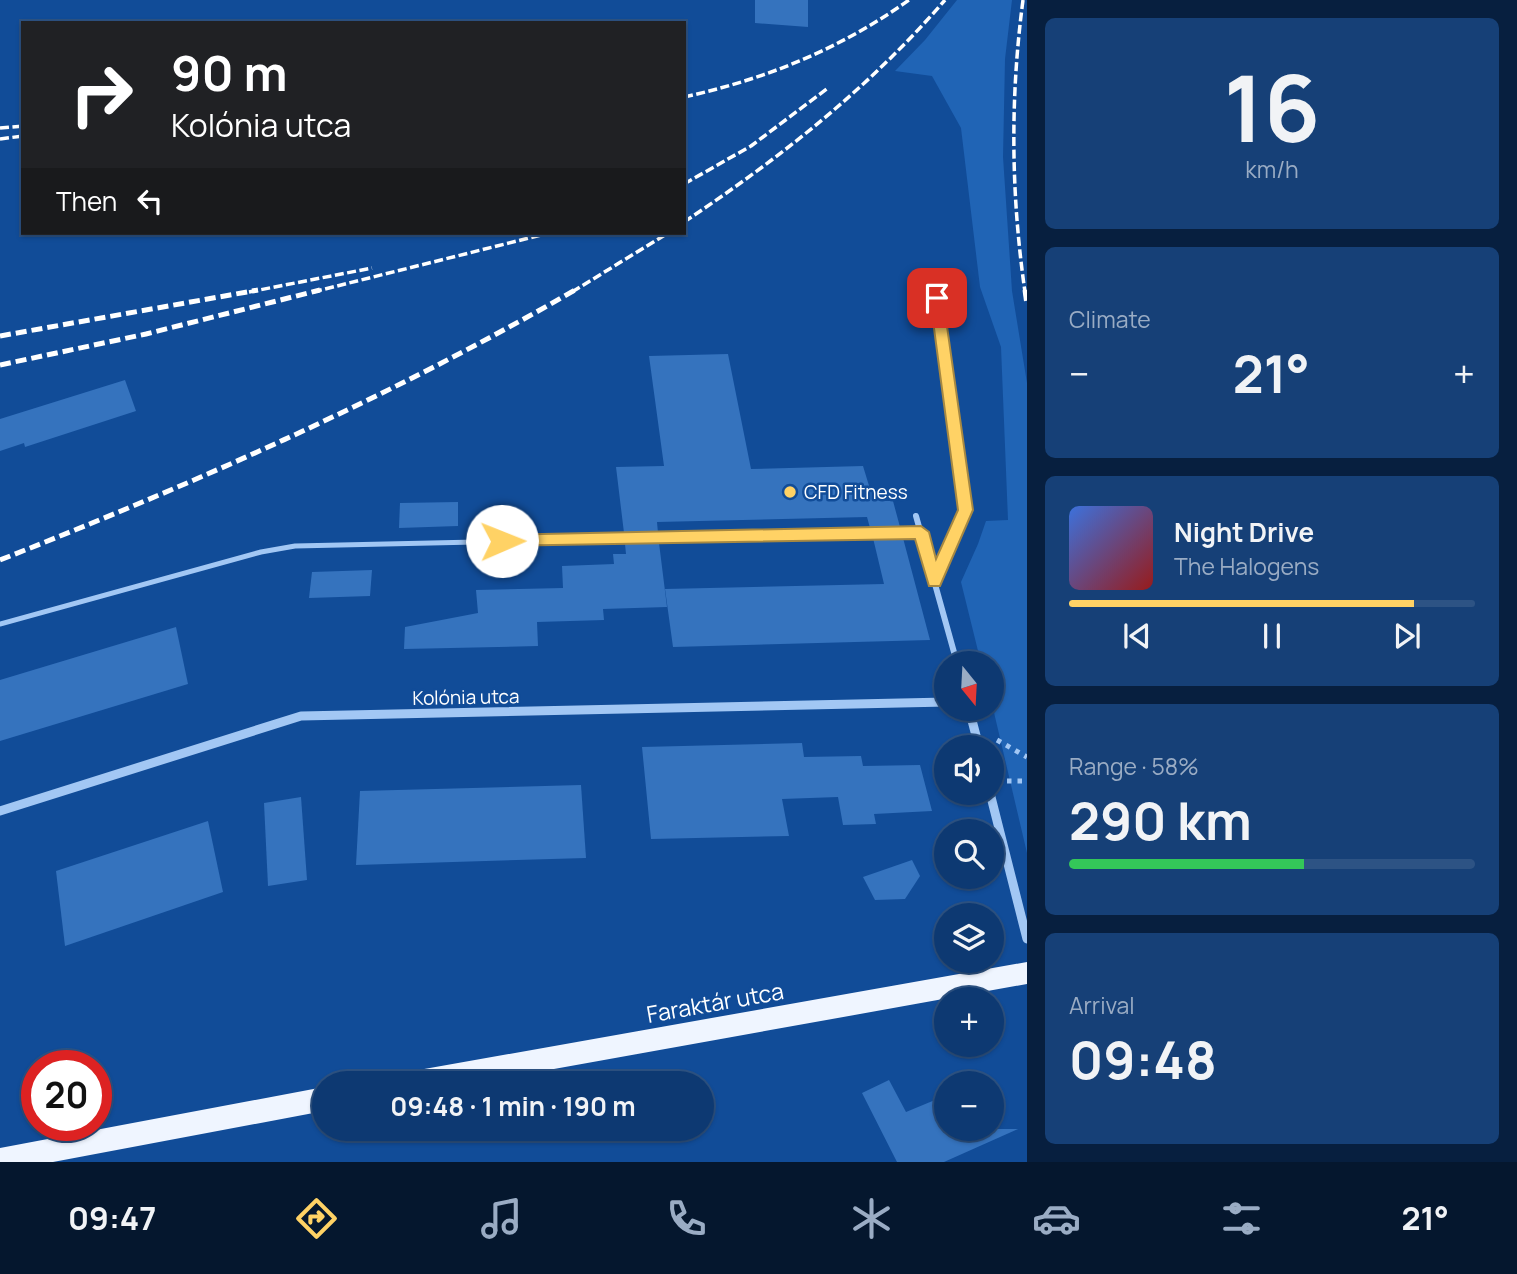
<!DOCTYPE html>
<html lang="en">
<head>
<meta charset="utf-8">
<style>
	:root { --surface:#0d3972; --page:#164077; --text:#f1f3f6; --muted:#9aacc4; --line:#2d5384; --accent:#ffd265 }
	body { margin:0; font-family:Manrope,sans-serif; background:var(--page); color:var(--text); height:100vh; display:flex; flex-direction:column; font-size:26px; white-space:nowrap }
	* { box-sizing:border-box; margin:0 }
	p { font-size:23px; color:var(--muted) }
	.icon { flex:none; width:38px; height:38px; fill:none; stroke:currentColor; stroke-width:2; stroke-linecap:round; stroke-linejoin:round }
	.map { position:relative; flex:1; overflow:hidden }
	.side { display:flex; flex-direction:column; gap:18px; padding:18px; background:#071f3f; width:490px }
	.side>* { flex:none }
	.hud { position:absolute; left:21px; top:21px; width:665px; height:214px; border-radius:0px; box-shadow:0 2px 5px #0004,0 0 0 2px var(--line); background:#202124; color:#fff; overflow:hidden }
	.needle { width:46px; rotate:162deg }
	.fabs { position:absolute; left:934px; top:651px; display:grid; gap:14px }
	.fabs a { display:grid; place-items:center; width:70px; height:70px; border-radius:50%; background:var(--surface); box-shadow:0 2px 5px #0004,0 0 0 2px var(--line); font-size:35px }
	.speed { position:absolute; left:21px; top:1050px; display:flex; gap:14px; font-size:35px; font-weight:700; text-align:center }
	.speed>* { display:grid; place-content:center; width:91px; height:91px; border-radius:50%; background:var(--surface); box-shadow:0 2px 5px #0004,0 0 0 2px var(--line); line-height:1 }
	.speed .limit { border:10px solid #d22; background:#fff; color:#111 }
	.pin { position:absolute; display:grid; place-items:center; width:60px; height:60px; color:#fff; margin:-30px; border-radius:14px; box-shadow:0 4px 10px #0006 }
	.me { position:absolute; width:77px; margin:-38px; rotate:89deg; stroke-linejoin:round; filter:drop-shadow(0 0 5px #0008) }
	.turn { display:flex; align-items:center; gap:24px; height:147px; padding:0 35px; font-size:32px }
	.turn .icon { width:91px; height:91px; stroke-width:2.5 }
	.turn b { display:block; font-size:49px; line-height:60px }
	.then { display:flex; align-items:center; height:66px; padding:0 35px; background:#0003; gap:14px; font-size:26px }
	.big { font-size:52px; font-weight:700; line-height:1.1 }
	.side .widget { flex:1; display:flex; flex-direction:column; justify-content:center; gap:10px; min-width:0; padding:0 24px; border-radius:10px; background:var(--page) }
	.side .dial { align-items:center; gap:0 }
	.dial b { font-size:91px; line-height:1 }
	.song { display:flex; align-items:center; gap:21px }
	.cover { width:84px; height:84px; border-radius:10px; background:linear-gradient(135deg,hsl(220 70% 55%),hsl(0 70% 35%)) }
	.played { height:7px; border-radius:4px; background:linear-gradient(90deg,var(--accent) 85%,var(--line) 85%) }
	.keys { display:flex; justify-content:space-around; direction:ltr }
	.heat { display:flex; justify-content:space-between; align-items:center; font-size:38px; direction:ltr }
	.charge { height:10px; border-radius:5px; background:linear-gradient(90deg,#34c759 58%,var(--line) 0) }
	.trip { position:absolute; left:312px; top:1071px; width:402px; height:70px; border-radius:35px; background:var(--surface); box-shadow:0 2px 5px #0004,0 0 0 2px var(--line); font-weight:700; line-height:70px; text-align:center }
	.menu { display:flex; height:112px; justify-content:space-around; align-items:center; background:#05172e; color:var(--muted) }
	.menu .icon { width:49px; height:49px }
	.menu .active { color:var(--accent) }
	.menu b { font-size:32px; color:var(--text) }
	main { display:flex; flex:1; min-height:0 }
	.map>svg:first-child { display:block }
	.green { fill:#2064b5 }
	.building { fill:#3573be }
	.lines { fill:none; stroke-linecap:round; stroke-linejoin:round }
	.path { stroke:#a2c7f4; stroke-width:5; stroke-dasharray:4.5 6; stroke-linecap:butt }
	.service { stroke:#a2c7f4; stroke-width:5 }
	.minor-far1 { stroke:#a2c7f4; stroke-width:6 }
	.minor { stroke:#a2c7f4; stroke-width:9 }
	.primary { fill:#eff5ff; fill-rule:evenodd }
	.rail-far1 { stroke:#fff; stroke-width:3.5; stroke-dasharray:9 3.5; stroke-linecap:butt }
	.rail { stroke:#fff; stroke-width:5; stroke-dasharray:11 5; stroke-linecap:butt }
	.route { fill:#ffd265; stroke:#a68842; stroke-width:2 }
	.poi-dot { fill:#ffd265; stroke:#114c98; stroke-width:2.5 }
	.labels { text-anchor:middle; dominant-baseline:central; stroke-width:5; stroke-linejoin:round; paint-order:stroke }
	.poi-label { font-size:19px; fill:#fff; stroke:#114c98; text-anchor:start }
	.street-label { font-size:19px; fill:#fff; stroke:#114c98 }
	.near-street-label { font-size:23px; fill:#fff; stroke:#114c98 }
</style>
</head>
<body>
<main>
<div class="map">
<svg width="1027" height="1162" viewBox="0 0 1027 1162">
	<rect width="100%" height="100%" fill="#114c98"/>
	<path class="green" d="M957,0H1012L1005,59L1003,157L1012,291L1027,383V853L992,704V663H981L961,582L978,544L986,521L1008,520L1001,347L980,287L961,128L932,76L895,71L925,40Z"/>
	<g class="building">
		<path d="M755,0H808V27L755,23Z"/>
		<path d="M728,354L751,469L863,466L870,489H880L884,501H893L900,527L870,528L867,517L657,522L658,533H624L616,467L664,466L649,356Z"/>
		<path d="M125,380L136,411L25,447L24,443L0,451V419Z"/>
		<path d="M458,502V526L399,528L400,503Z"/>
		<path d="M873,538H903L930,640L673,647L665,589L884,584Z"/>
		<path d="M659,543L667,607L603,609L604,620L537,622L538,646L404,649L405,627L478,613L476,590L563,588L562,566L614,564L613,554H626L625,544Z"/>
		<path d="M372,570L370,596L309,598L312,572Z"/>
		<path d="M176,627L188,684L0,741V680Z"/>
		<path d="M802,743L804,757L861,756L863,766L920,765L932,811L874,814L876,824L843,825L838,797L782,799L789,836L651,839L642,747Z"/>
		<path d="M581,785L586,858L356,865L360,791Z"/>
		<path d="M301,797L307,880L268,886L264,803Z"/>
		<path d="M208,821L223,892L65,946L56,871Z"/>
		<path d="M912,860L920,876L905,899L875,900L863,877Z"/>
		<path d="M889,1080L906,1112L947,1095V1129H1018L944,1162H897L862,1093Z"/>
	</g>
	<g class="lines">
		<g class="path">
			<path d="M997,740L1027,757"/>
			<path d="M1007,781H1027"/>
		</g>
		<g class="service">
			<path d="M935,581L965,510L937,298"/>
			<path d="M0,624L261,552L295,546L921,532"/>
		</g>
		<path class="minor-far1" d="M916,516L957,663"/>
		<g class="minor">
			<path d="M969,709L979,747"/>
			<path d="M990,793L1027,939"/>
			<path d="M0,811L301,716L947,702"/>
		</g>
		<g class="primary">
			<path d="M1027,962V984L476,1083H401L405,1075L413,1071Z"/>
			<path d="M324,1087V1111L53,1162H0V1148Z"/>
		</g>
		<g class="rail-far1">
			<path d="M1023,0C1010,98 1011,195 1025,292"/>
			<path d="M684,97C766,79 840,49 909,0"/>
			<path d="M0,128L23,126"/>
			<path d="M0,139L23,136"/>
			<path d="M684,184L751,146L828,88"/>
			<path d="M684,222C780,158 869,88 945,0"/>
			<path d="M249,292L372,268"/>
			<path d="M313,292L549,233"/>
			<path d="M572,292L668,233"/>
		</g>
		<g class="rail">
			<path d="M1025,290L1027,305"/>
			<path d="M0,336L258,290"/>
			<path d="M0,365L146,334L320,290"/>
			<path d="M0,560C198,482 390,397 575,290"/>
		</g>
	</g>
	<path class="route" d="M937,294L943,298L973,510L940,586H929L915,539L496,546L494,541L496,537L502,535L921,526L929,532L936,559L958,510L930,298Z"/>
	<circle class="poi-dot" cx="790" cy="492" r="7"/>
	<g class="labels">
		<g class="poi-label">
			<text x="804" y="492">CFD Fitness</text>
		</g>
		<g class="street-label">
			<text transform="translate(466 697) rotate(-1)">Kolónia utca</text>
		</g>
		<g class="near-street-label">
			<text transform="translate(715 1002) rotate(-10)">Faraktár utca</text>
		</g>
	</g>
</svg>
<div class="fabs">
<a><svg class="needle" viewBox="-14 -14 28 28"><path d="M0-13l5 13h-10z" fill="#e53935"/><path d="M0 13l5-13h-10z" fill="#9aacc4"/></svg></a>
<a><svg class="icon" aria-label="sound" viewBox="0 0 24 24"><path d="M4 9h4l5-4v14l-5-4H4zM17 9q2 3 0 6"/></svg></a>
<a><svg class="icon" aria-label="search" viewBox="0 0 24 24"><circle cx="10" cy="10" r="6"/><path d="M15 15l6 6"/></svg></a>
<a><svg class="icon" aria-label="layers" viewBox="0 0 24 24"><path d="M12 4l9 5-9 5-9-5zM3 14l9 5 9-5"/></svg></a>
<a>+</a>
<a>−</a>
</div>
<div class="speed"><div class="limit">20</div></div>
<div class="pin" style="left:937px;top:298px;background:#d93025"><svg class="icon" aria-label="arrive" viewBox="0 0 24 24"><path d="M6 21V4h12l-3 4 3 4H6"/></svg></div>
<svg class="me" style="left:502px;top:541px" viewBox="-20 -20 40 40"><circle r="19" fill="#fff"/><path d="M0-13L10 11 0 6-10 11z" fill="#ffd265"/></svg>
<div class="trip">09:48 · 1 min · 190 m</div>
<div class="hud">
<div class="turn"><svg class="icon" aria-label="right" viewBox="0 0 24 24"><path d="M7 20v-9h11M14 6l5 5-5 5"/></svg><div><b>90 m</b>Kolónia utca</div></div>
<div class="then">Then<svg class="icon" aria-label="left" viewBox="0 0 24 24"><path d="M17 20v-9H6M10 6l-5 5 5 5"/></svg></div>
</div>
</div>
<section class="side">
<div class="widget dial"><b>16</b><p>km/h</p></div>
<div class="widget"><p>Climate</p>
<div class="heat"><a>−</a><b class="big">21°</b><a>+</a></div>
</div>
<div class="widget">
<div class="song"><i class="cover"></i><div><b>Night Drive</b><p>The Halogens</p></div></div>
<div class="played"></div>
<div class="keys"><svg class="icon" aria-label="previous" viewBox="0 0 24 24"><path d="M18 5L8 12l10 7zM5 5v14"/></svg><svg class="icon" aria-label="pause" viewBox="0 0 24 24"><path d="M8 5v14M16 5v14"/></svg><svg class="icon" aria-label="next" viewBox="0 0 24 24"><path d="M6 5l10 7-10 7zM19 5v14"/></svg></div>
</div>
<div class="widget"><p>Range · 58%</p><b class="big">290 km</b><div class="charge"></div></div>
<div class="widget"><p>Arrival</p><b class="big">09:48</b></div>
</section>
</main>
<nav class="menu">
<b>09:47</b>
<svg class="icon active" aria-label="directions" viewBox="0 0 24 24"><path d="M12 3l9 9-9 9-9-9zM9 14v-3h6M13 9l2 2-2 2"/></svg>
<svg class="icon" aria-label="music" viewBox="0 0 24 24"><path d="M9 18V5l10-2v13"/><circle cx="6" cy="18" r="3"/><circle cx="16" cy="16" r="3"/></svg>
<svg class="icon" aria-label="phone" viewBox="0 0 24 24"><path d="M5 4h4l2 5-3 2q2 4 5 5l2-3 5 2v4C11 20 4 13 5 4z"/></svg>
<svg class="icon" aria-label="climate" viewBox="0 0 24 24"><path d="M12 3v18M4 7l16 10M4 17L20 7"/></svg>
<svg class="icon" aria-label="car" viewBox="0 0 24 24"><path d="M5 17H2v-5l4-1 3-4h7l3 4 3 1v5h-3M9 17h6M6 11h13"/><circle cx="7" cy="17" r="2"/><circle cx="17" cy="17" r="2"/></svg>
<svg class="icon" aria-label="filters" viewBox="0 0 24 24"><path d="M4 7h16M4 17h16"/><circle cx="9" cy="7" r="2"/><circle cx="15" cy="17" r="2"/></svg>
<b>21°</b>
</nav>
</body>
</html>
